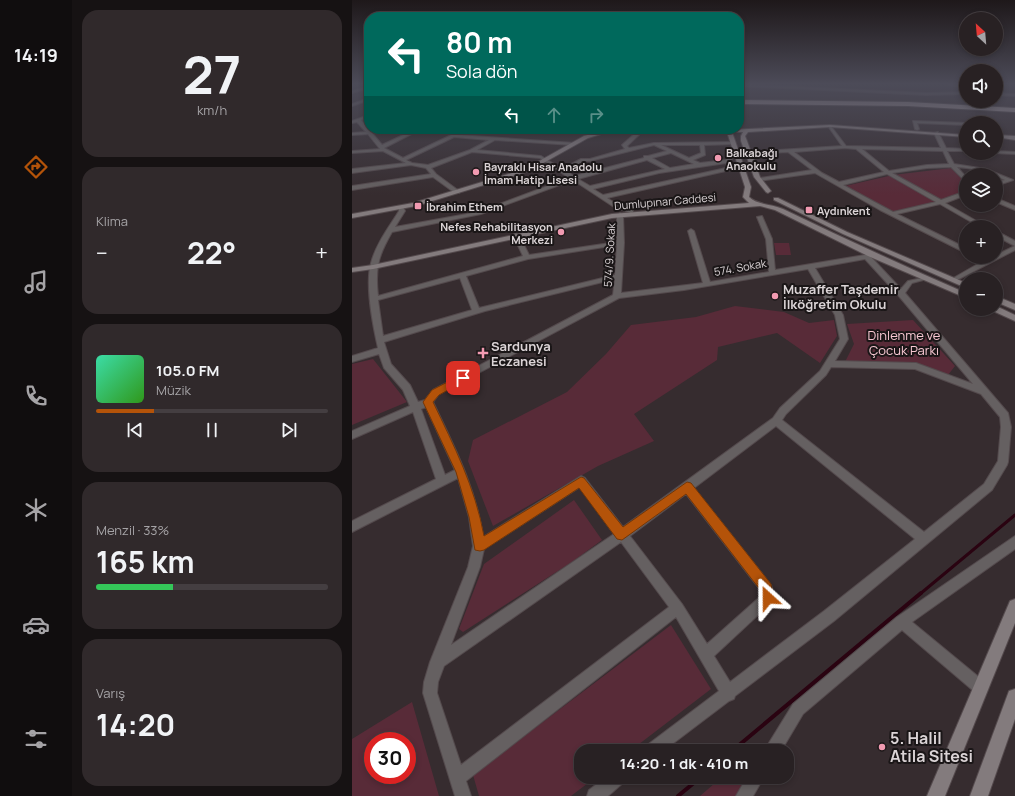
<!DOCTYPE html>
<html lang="tr">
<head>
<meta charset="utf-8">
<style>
	:root { --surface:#282123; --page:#30292b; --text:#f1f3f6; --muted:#a5a3a6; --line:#443e41; --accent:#b45309 }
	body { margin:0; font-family:Manrope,sans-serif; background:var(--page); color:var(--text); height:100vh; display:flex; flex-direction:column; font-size:15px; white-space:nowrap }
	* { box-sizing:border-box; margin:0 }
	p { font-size:13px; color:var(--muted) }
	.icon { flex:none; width:22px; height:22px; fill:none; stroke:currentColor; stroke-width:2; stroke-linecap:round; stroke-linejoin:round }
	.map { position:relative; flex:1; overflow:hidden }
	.details { display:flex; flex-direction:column; gap:10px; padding:10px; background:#161213; width:280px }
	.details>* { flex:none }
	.guide { position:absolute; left:12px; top:12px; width:380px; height:122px; border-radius:16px; box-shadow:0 2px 6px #0003,0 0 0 1px var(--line); background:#00695c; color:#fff; overflow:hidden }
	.needle { width:26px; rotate:334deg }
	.fabs { position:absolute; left:607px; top:12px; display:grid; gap:8px }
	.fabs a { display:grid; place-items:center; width:44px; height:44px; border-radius:50%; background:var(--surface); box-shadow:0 2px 6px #0003,0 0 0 1px var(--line); font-size:20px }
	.speed { position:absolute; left:12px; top:732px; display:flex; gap:8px; font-size:20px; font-weight:700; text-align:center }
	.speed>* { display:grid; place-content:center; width:52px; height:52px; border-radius:50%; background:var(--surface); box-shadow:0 2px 6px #0003,0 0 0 1px var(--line); line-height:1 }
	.speed .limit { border:6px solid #d22; background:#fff; color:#111 }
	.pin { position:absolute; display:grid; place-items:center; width:34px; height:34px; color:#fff; margin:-17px; border-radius:8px; box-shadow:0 2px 6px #0006 }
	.me { position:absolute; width:44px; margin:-22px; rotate:336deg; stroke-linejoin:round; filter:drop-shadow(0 0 3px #0008) }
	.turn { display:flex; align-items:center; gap:14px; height:84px; padding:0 16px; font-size:18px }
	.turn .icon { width:52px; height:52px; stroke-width:2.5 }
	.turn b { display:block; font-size:28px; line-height:34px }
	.lanes { display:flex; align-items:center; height:38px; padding:0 16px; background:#0003; justify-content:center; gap:20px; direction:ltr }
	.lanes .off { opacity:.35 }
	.big { font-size:30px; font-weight:700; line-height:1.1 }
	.details .tile { flex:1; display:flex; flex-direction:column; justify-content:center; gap:6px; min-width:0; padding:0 14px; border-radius:16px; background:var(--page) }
	.details .dial { align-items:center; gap:0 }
	.dial b { font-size:52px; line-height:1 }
	.song { display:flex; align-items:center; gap:12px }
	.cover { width:48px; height:48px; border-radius:6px; background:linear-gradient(135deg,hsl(160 70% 55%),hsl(110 70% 35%)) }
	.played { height:4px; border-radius:2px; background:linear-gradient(90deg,var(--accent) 25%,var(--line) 25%) }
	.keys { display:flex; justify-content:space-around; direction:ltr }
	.heat { display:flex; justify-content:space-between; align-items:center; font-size:22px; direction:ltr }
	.charge { height:6px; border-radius:3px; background:linear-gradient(90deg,#34c759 33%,var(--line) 0) }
	.trip { position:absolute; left:222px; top:744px; width:220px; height:40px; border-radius:16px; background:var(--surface); box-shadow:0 2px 6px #0003,0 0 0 1px var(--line); font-weight:700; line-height:40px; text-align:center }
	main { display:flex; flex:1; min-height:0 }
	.tab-bar { display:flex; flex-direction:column; width:72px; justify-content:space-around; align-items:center; background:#100d0e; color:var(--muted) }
	.tab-bar .icon { width:28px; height:28px }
	.tab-bar .active { color:var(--accent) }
	.tab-bar b { font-size:18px; color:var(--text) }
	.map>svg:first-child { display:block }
	.green { fill:#582b38; fill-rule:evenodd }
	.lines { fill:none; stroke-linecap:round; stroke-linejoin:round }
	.stream-far1 { stroke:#2a0311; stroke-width:3 }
	.stream { stroke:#2a0311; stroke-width:4 }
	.street-casing { stroke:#544a4d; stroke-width:2 }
	.secondary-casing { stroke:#544a4d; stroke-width:2 }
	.highway-casing { stroke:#544a4d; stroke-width:2 }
	.street { fill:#656061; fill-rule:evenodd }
	.secondary { fill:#837b7d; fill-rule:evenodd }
	.highway { fill:#aea2a5; fill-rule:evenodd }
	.route { fill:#b45309; stroke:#753606 }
	.poi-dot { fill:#f19ab1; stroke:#1a1617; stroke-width:1.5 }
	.labels { text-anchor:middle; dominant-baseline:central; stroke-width:4; stroke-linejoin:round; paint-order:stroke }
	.far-poi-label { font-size:11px; font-weight:bold; fill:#dbd4d6; stroke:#1a1617; text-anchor:start }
	.far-street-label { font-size:11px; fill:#dbd4d6; stroke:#1a1617 }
	.poi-label { font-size:13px; font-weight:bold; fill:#dbd4d6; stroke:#1a1617; text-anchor:start }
	.park-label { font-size:13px; fill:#f8c8d3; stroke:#1a1617 }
	.near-poi-label { font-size:16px; font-weight:bold; fill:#dbd4d6; stroke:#1a1617; text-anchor:start }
</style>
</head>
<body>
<main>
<nav class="tab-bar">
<b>14:19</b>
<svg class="icon active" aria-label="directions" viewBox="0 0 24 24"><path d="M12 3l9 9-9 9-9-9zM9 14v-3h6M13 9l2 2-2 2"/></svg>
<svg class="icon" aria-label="music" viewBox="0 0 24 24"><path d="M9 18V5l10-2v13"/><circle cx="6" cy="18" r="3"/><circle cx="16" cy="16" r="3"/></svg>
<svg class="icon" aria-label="phone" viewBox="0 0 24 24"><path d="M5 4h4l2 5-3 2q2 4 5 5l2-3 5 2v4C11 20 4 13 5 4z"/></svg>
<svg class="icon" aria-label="climate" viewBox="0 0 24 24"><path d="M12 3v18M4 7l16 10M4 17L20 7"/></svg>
<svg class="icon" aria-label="car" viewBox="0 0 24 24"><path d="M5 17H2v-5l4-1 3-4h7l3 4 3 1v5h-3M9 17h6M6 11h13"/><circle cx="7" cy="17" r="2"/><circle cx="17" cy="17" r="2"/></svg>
<svg class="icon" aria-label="filters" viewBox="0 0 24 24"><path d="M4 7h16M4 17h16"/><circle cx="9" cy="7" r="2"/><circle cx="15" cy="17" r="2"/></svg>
</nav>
<section class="details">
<div class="tile dial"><b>27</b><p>km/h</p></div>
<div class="tile"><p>Klima</p>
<div class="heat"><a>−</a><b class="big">22°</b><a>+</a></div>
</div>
<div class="tile">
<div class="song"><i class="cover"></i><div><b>105.0 FM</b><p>Müzik</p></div></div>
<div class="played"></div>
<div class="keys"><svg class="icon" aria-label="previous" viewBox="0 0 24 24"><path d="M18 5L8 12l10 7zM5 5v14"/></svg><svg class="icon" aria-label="pause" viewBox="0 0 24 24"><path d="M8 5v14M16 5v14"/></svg><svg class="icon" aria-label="next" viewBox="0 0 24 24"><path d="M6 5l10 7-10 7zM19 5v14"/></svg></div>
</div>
<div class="tile"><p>Menzil · 33%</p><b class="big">165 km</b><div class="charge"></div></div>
<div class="tile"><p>Varış</p><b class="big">14:20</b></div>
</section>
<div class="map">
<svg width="663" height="796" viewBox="0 0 663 796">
	<rect width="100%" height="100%" fill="#362c2f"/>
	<g class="green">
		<path d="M599,168L614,183V191L587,201L540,212L493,186L541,175Z"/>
		<path d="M422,243H437L439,255H424Z"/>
		<path d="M383,306L432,312L457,323L482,320L485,336L468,363L425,333L366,347L365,360L282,414L302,441L246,466L141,526L116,461L121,440L215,392L254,354L279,325L344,317Z"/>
		<path d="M561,320L603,366L596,375L566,364L493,362L502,344L495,324Z"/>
		<path d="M21,359L55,402L0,425V364Z"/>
		<path d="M222,500L250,540L220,562L111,632L107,629L132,564Z"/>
		<path d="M319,625L359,689L278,751H229V777H244L219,796H127L121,775Z"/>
		<path d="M60,702L87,796H0V739ZM21,741H55V775H21Z"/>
		<path d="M370,777H400L387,796H348Z"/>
	</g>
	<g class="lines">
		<path class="stream-far1" d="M568,594L663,515"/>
		<g class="stream">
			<path d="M380,751L569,593"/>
			<path d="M326,796L349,777"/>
		</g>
		<g class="street-casing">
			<g id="street">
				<path d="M387,84L574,93L614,92V94L574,95L387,86Z"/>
				<path d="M595,84L614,86V88L597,85Z"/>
				<path d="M17,86V88L0,93V91Z"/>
				<path d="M644,93L663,94V96L644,95Z"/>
				<path d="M17,98V100L0,106V104Z"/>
				<path d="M17,115V117L9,120L18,131L22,129H27L20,133L30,145L64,129H69L32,148L51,158L112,129H117L106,135L223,143L221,145L143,140L125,150L189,156L210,169L229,159H238L273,149L270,145L288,129H293L275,146L277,148L302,143L381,142L383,144L352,145L353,155L341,160L348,163L374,160L377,156L385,154L387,155L381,158L378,161L381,167L378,170L255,198L266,205L281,210V212L279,213L262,207L221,180L129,214L40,232C26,256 23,268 26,296L171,256L161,235L164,233L167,235L177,255L265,242V215L268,213L271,215L272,243L269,293L351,283L336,231L339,229L342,231L358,282L417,272L414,239L405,217L410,216L420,239L423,270L513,255L519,252L522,254L519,257L549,289L556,281L575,277V279L560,283L553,293L656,413L659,427L656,462L655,465L640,490L482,621L383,696L382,699L377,701L311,751H291L294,746L367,691L324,617L114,781L119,796H103L71,693L72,682L78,662L116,567L121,546L117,517L106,478L0,532V521L84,479L61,412L0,439V431L58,406L51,390L32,368L27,354L0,362V356L26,348C21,326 13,284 19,263C24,244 37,227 47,211V207H51L53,211L43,227L126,212L217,178L188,158L120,152L79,168L84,174L107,191V193H103L81,177L0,190V186L79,174L74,168L59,165L0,173V169L54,163L31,151L0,153V151L28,149L16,134L0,135V133L14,132L5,122L0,123V121ZM102,137L137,140L118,150L76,165L60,163L54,160ZM302,145L315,151L296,156H292V158L222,176L214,171L232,161H238ZM309,145H348L349,153L337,158ZM319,153L342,164L318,168L300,158ZM295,160L313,169L238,186L226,179ZM374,163L375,167L374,168L251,195L241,189L307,173ZM265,245L263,275L127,308L114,276L176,259ZM513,259L546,295L621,384L564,363L483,361L496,339L491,315L463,268ZM456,269L483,315L488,339L468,371L428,408L421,418L271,527L233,478L229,476L131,537C124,488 102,446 81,402L87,394L267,298L332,290ZM108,278L120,310L31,336L26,300ZM263,279L261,295L81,390L73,400L66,402L58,385L39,364L32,342L133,311ZM479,367L563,369L629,394L648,417L649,427L646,461L632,484L572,532L430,420L434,414L474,375ZM74,407L103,470L93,475L69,409ZM424,426L563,539L472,611L378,682L362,656L420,602C423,596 422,591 419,585L342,488ZM228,487L262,534L99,645L128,567L132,549ZM334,494L409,591L410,595L355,644L330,604L278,536ZM269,542L317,607L109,765L85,693L86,682L92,666Z"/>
				<path d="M561,121H562L615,123L614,125L565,123L567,129L565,130L563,129Z"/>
				<path d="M478,125L494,146L589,148L582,133L586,132L594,148L614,149V151H595L602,164L634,169L661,180L644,186V182L653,180C638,173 623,168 605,167L614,177V182L599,167L575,168L540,173L589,200L614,191V195L593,203L635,227H628L588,204L545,214L614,248V253L528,210L463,173L406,181V179L408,178L460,170L436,152L397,154H395V152L490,146L476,126ZM493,148L504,149L532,172L487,182L470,173L442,152ZM510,149L591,151L597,164L575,165L537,171ZM535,174L584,202L541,212L491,185Z"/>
				<path d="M644,151L663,152V154L642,153H644Z"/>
				<path d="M644,198L663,206V210L644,202Z"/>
				<path d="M644,231L663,241V246L644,236Z"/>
				<path d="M663,246V250L603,281H599L598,280L631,261L623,257H631L636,259L644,257V255Z"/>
				<path d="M663,536V549L560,622L634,683L636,688L634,693L629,695L624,693L550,630L451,714L429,751H412L441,704L545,617Z"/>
				<path d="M254,777H275L272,782L256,796H235L237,790Z"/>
				<path d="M395,777H412L401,796H384Z"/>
			</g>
		</g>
		<g class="secondary-casing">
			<g id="secondary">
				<path d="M478,125L614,135V137L478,127L396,132L393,136L395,141L408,177L419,191L416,193L414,192L402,177L389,141V136L391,132H380L399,187L397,197C405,205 420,204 431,209C491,238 552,266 614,293V298L516,256L423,210L408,206L260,218L21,269L0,272V268L21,265L260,214L397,203L391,197L393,187L375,132L225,130L223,129L377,130Z"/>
				<path d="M247,132L249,134L236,138L177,171L64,206L0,218V214L61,203L173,169L232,136Z"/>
				<path d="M644,135L663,136V140L644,137Z"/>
				<path d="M422,198H426L495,232L614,283V288L491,234L422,200Z"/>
				<path d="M644,296L663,304V310L644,302Z"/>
				<path d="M644,306L663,315V321L641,311L640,309H644Z"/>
				<path d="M663,599V623L593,796H575L658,601Z"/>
				<path d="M663,689V719L636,796H618L657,691Z"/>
			</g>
		</g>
		<g class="highway-casing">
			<path id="highway" d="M387,100L556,102L663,108V112L556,106L387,104Z"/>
		</g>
		<use href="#street" class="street"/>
		<use href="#secondary" class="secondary"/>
		<use href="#highway" class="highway"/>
	</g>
	<linearGradient id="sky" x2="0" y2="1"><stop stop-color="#1e181a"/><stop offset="0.43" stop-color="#4c4b58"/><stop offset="1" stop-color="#4c4b58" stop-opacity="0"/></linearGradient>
	<rect width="663" height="195" fill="url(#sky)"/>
	<path class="route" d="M111,374L114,375V380L87,395L81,402C102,446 123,487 132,536L229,477L232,478L271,527L335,482L339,483L419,584L422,598L420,602L416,604L411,602L409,591L334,494L270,540L265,539L227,488L132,550L128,551L123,550L117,517L104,472L71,402L80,390Z"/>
	<g class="poi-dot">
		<circle cx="366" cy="158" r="4"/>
		<circle cx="124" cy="172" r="4"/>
		<rect x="62" y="202" width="8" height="8" rx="2"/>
		<rect x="453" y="206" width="8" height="8" rx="2"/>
		<circle cx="209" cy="232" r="4"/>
		<circle cx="423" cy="296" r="4"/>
		<path d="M129 347h4v4h4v4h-4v4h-4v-4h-4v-4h4z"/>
		<circle cx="530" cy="747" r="4"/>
	</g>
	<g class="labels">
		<g class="far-poi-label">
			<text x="374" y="152">Balkabağı<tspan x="374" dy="13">Anaokulu</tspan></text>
			<text x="132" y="166">Bayraklı Hisar Anadolu<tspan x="132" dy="13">İmam Hatip Lisesi</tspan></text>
			<text x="74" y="206">İbrahim Ethem</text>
			<text x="465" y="210">Aydınkent</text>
			<text x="201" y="226" text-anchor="end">Nefes Rehabilitasyon<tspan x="201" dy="13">Merkezi</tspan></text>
		</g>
		<g class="far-street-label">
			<text transform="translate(313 201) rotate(-5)">Dumlupınar Caddesi</text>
			<text transform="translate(257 255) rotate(-87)">574/9. Sokak</text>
			<text transform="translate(388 267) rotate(-10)">574. Sokak</text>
		</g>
		<g class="poi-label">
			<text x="431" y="289">Muzaffer Taşdemir<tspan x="431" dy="15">İlköğretim Okulu</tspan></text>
			<text x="139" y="346">Sardunya<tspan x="139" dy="15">Eczanesi</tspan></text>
		</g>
		<g class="park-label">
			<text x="552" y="335">Dinlenme ve<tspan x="552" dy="15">Çocuk Parkı</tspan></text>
		</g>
		<g class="near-poi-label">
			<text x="538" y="738">5. Halil<tspan x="538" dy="18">Atila Sitesi</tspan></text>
		</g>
	</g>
</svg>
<div class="fabs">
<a><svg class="needle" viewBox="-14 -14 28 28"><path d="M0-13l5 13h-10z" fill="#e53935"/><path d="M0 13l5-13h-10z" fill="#a5a3a6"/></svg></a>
<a><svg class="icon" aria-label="sound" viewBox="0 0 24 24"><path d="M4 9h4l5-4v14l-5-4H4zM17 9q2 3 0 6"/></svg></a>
<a><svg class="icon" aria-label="search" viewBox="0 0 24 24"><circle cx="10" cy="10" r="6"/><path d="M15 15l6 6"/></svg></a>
<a><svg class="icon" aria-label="layers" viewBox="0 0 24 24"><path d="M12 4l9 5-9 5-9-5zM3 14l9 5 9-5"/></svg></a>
<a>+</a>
<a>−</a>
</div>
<div class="speed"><div class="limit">30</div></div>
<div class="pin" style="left:111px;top:378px;background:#d93025"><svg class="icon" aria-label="arrive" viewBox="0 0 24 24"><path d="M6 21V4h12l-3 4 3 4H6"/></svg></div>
<svg class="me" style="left:416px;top:598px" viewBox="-20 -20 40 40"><path d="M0-17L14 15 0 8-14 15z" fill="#b45309" stroke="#fff" stroke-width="4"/></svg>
<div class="trip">14:20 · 1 dk · 410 m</div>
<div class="guide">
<div class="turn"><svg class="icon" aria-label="left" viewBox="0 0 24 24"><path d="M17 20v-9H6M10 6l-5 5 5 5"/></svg><div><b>80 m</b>Sola dön</div></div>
<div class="lanes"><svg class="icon" aria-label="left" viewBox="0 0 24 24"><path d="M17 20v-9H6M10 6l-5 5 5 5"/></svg><svg class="icon off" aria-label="ahead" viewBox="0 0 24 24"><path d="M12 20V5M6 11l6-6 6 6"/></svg><svg class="icon off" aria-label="right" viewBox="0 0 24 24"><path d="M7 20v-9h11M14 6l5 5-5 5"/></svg></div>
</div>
</div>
</main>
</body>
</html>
